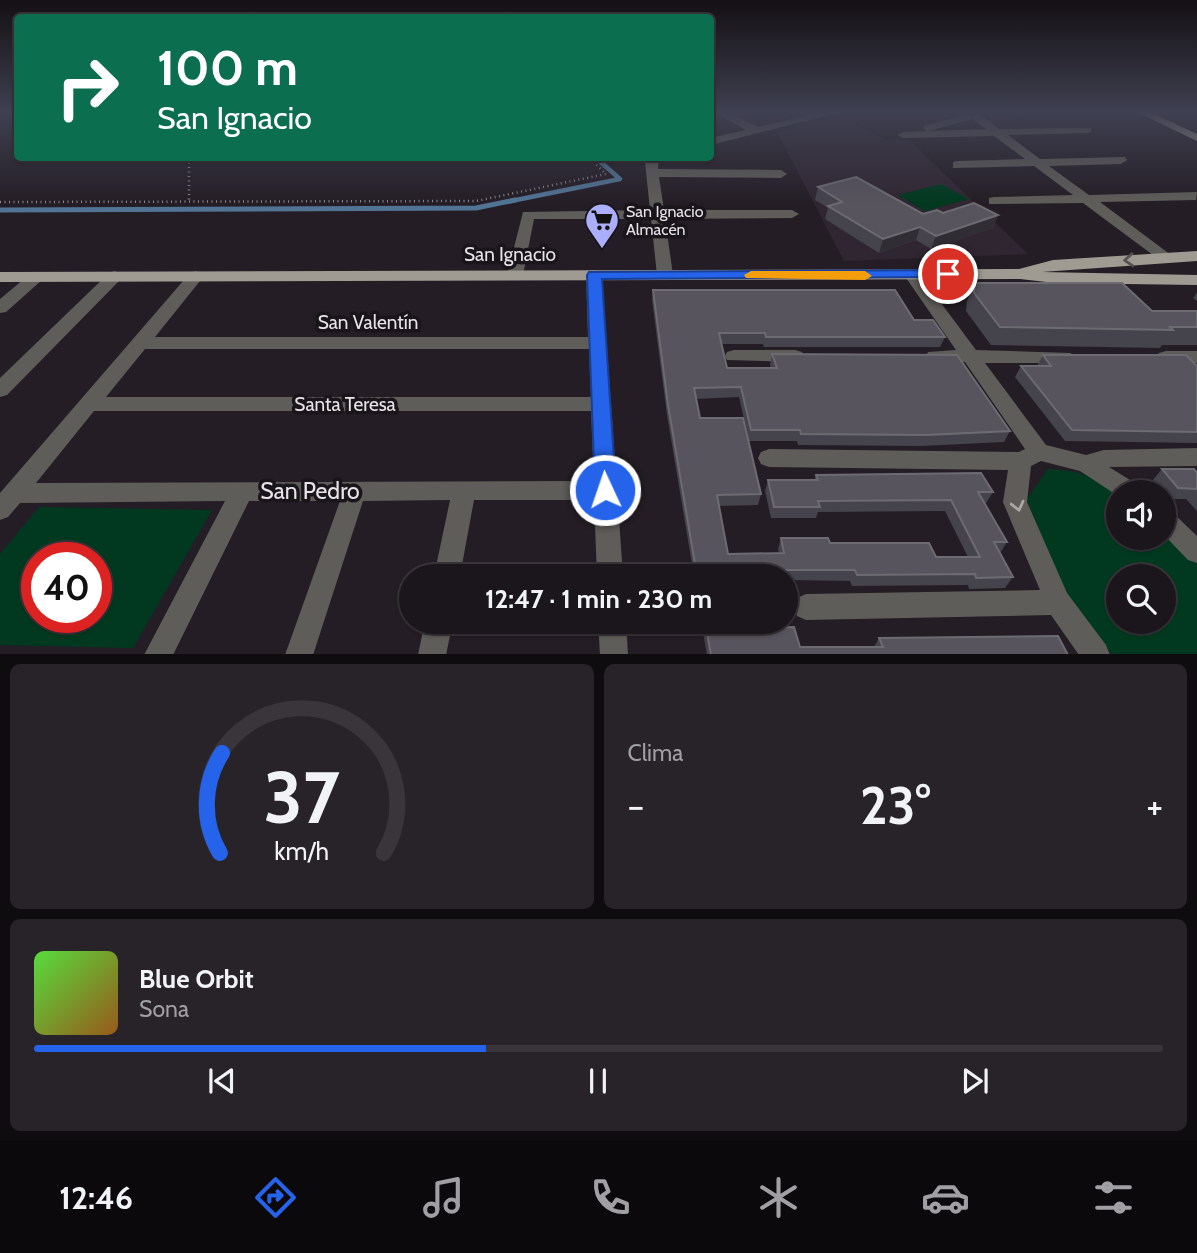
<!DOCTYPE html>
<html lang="es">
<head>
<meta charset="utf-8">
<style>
	:root { --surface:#1b161c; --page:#282329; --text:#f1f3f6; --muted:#a09fa3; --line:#39353b; --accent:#2563eb }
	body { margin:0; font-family:Cabin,sans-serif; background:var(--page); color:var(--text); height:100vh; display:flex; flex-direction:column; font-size:26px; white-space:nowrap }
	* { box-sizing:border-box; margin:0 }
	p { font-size:23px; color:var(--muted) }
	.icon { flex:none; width:38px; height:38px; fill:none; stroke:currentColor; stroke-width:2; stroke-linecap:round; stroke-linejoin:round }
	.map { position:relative; height:654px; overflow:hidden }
	.details { display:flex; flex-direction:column; gap:10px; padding:10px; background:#0f0c0f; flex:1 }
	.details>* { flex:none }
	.guide { position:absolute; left:14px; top:14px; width:700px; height:147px; border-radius:7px; box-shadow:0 2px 5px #0004,0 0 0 2px var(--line); background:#0b6e4f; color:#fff; overflow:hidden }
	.buttons { position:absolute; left:1106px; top:480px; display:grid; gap:14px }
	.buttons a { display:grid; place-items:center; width:70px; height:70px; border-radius:50%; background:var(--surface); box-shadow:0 2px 5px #0004,0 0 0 2px var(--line); font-size:35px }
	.speed { position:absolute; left:21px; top:542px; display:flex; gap:14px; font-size:35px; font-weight:700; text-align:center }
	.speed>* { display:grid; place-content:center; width:91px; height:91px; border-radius:50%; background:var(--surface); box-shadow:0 2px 5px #0004,0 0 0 2px var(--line); line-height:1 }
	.speed .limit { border:10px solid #d22; background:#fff; color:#111 }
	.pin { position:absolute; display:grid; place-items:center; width:60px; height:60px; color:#fff; margin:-30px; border:4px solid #fff; border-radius:50%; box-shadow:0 2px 7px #0007 }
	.me { position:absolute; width:77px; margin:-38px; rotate:357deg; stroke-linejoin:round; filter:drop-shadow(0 0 5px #0008) }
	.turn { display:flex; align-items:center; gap:24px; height:147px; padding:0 28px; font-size:32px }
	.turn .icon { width:91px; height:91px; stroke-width:2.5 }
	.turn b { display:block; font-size:49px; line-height:60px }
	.big { font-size:52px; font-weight:700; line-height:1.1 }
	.details .card { flex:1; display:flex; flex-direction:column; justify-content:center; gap:10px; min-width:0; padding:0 24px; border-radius:10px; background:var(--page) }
	.details .dial { align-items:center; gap:0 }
	.dial svg { height:182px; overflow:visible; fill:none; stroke:var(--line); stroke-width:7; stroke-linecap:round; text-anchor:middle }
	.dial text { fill:var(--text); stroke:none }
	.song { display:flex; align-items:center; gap:21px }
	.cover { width:84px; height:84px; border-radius:10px; background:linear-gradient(135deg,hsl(110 70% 55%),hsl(30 70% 35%)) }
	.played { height:7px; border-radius:4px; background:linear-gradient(90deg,var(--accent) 40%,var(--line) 40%) }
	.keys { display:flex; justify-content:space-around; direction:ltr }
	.heat { display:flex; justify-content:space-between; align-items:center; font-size:38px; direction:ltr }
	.details .tiles { flex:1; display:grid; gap:10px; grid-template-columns:1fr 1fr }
	.card:last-child { grid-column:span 2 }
	.trip { position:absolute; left:399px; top:564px; width:399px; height:70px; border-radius:35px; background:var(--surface); box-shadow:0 2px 5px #0004,0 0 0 2px var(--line); font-weight:700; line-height:70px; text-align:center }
	.dock { display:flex; height:112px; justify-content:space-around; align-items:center; background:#0b090b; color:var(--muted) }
	.dock .icon { width:49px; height:49px }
	.dock .current { color:var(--accent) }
	.dock b { font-size:32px; color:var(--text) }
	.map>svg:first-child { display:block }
	.built { fill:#302631 }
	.green { fill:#00391f; fill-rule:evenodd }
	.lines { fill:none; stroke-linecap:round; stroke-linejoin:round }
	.stream-far1 { stroke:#527494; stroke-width:4.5 }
	.stream { stroke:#527494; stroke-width:5 }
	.path { stroke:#8d878e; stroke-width:2.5; stroke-dasharray:1 3.5; stroke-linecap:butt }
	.minor { fill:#5f5d59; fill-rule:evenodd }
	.major { fill:#9f9b92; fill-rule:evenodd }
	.wall { fill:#45434c }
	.shaded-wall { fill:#312d35 }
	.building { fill:#57545d; stroke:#6d6b72; stroke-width:2 }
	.oneway { stroke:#565151 }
	.oneway2 { stroke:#aaa7a8 }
	.route { fill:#2563eb; stroke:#184099; stroke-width:2 }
	.slow { fill:#f59e0b }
	.labels { text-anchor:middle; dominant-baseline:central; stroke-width:7; stroke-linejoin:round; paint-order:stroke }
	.far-poi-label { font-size:16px; fill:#e7e3e8; stroke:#1a141b; text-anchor:start }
	.street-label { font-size:19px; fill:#e7e3e8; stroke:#1a141b }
	.near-street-label { font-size:23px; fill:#e7e3e8; stroke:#1a141b }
</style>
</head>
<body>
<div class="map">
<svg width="1197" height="655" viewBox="0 0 1197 655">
	<rect width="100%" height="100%" fill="#241d25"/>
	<path class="built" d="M838,117L887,140H909L1028,254L844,261L777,132Z"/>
	<g class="green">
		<path d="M941,184L969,199L925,211L898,195Z"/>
		<path d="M1048,469C1069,469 1103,477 1118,492V537H1164V528L1197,564V654H1112L1075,609L1052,568L1027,499ZM1118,576H1164V621H1118Z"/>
		<path d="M39,507L212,510L133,648L0,645V554ZM37,558H96V618H37Z"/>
	</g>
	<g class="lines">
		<path class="stream-far1" d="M506,202L620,179L596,158"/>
		<path class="stream" d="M0,210L476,208L515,200"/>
		<g class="path">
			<path d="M189,158V202"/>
			<path d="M0,202L476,201L606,174L589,158"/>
		</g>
		<g class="minor">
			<path d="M727,112L758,127L823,112H841L710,145V138L746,130L723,117V113Z"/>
			<path d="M964,112H986L982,116L999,129L1091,128V132L1087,133L1008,135L1040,159L1125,157L1127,160L1121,164L1049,166L1089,195L1197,192L1196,200L1100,202L1171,255L1174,258L1171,261H1161L1083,203L989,204V198L994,197L1073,195L1034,166L953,168V162L957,161L1025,159L994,136L903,138L897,135L903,132L927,131L923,128L924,126L966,114ZM972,119L986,129L929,131L932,130Z"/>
			<path d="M647,158H659L658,169L781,170L787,174L781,178L659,177L664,210H792L799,214L792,218L665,219L673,275L665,280L657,275L651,219H534L523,275L521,278H509L507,275L523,212L650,210L645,162Z"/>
			<path d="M594,270L602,275L623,576H597L594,500H474L460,576H434L450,500L363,501L313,655H285L340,501H249L173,655H144L225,501L20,503L8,517L0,520V493L190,273L196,271L204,276L155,337H588L586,275ZM145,349H589L591,397H106ZM94,411H591L594,481L36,483Z"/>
			<path d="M912,270L918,272L976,350L1071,353L1073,357L1071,361L1064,363H985L1046,445L1086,455L1104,450L1197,448V466L1109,467L1138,485L1141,492H1118V496L1080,471L1041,461L1031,466L1027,502L1067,593L1106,645L1110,655H1079L1051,615L806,620L797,616L793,607L797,598L806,594L1040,590L1003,502L1008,470L769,467L761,464L758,458L761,452L769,449L1019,452L1025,449L965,362L928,360L926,356L928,352L956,350L904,275Z"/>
			<path d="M115,271L123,276L121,279L7,395L0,397V378L109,273Z"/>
			<path d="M36,272L44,277L42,280L6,312L0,313V299L30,274Z"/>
			<path d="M734,350H795L802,352L804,356L802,360L795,362L727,360L725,356L727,352Z"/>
			<path d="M1166,351H1197V363L1159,361L1157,357L1159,353Z"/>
			<path d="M1164,509L1172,512L1197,536V563L1188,560L1164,535Z"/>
			<path d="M425,621H453L446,655H418Z"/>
			<path d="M598,621H626L628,655H600Z"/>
		</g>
		<g class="major">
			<path d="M1137,112H1150L1197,134V141Z"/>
			<path d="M1197,251V261L1042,272L1197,275V285L1055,283L1020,279L0,282V272L1019,269L1053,260Z"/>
		</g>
	</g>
	<g class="wall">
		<path d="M818,187L923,214L943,213L998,215L993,228L931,249L916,240L879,253L825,219L828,208L815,200Z"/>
		<path d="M975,283L1152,311H1197V345H1162L1160,348L991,345L966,311L967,301Z"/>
		<path d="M653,290L914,320L945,337L940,347H764L763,344H721L727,368H771L770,365L772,354L1010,431L1004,442L921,446L798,445L797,441H749L739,397L696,399L700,418L761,494L758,505L719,506L728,554L779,553L778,549L781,538L830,543L936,557H968L945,511L818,512L816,518H771L765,491L768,480H814L816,475L993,492L986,503H984L1007,542L1000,553L1013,577L1005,588L969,589L968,585L852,586L850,581L786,580V576H694L667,415L652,300Z"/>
		<path d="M1197,293V301L1193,298Z"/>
		<path d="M1043,355L1197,366V443L1065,441L1015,377L1021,366H1037Z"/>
		<path d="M1162,469L1197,473V511L1186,499H1168L1164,492H1162L1153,480Z"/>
		<path d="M701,621H745L746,628L800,647H874L879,638L1068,655H707Z"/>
	</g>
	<g class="shaded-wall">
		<path d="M998,215L993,228L931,249L936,236Z"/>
		<path d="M920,227L916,240L879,253L883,239Z"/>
	</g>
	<g class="building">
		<path d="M856,177L923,214L937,210L943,213L974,203L998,215L936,236L920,227L883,239L828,206L842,202L818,187Z"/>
		<path d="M975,283H1122L1152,311H1197V327H1170L1173,330L1000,327L974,293Z"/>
		<path d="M653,290H895L914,320H933L945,337H766L765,333H719L727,368H777L772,354L957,355L1010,431L926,435L801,434L800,430H751L741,387L694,388L700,418H743L761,494L717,495L728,554L784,553L781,538H828L830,543H929L936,557H980L951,500L818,501L820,507H774L768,480H818L816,475L981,473L993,492H978L1007,542H994L1013,577L976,578L975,574L857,575L855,570H783L784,576H697L668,405Z"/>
		<path d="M1043,355H1186L1197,366V432L1072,430L1021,366H1051Z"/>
		<path d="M1162,469H1194L1197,473V489L1178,488Z"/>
		<path d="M705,621H745L746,628L794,627L800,647H883L879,638L1058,636L1068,655H711Z"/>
	</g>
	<defs><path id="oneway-chevron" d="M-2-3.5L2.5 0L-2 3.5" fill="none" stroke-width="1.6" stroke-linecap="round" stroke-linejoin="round" transform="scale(1.75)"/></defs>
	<use class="oneway" href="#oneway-chevron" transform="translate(1129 260) rotate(176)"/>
	<use class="oneway2" href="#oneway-chevron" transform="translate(1018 506) rotate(76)"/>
	<linearGradient id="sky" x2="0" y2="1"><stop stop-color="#141014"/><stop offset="0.55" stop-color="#3f4051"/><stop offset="1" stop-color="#3f4051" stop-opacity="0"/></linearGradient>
	<rect width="1197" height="204" fill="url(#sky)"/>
	<path class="route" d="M948,270L955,274L953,277L602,279L616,490L613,496L605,498L598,496L595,490L587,275L589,272Z"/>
	<path class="slow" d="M751,271H865L872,276L865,280L746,278L744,275Z"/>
	<defs>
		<g id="supermarket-pin" transform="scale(1.75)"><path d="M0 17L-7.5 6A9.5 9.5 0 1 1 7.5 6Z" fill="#abaffb" stroke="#1a141b"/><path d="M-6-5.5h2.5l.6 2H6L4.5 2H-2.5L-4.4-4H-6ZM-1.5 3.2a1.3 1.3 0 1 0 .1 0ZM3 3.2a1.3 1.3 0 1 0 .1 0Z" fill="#111"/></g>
	</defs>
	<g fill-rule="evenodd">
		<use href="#supermarket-pin" x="602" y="220"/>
	</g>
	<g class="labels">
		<g class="far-poi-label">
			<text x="626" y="211">San Ignacio<tspan x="626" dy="18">Almacén</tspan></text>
		</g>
		<g class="street-label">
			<text x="510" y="254">San Ignacio</text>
			<text x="368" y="322">San Valentín</text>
			<text x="345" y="404">Santa Teresa</text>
		</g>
		<g class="near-street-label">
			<text x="310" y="491">San Pedro</text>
		</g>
	</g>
</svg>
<div class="buttons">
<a><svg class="icon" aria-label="sound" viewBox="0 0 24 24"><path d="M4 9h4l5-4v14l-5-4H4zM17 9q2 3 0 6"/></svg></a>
<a><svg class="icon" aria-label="search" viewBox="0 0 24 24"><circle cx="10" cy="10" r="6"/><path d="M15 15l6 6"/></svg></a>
</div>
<div class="speed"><div class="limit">40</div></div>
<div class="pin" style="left:948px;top:274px;background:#d93025"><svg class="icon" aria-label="arrive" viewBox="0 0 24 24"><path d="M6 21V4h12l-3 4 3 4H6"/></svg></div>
<svg class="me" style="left:605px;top:490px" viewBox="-20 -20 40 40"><circle r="17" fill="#2563eb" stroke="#fff" stroke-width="3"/><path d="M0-11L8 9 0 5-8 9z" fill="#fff"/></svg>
<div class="trip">12:47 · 1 min · 230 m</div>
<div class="guide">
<div class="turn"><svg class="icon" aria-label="right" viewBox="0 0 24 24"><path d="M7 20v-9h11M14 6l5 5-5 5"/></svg><div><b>100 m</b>San Ignacio</div></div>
</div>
</div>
<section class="details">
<div class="tiles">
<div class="card dial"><svg viewBox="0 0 100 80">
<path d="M14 69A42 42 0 1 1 86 69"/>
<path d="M14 69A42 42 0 0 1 15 25" stroke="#2563eb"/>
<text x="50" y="56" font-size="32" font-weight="700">37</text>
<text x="50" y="72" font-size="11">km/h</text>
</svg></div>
<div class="card"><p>Clima</p>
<div class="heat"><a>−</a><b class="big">23°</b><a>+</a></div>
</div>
<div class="card">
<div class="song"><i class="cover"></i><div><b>Blue Orbit</b><p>Sona</p></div></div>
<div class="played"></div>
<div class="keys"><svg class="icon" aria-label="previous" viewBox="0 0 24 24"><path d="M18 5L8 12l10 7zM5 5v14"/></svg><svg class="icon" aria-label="pause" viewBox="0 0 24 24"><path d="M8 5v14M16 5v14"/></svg><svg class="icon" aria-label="next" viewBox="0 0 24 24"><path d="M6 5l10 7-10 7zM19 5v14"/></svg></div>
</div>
</div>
</section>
<nav class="dock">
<b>12:46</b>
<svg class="icon current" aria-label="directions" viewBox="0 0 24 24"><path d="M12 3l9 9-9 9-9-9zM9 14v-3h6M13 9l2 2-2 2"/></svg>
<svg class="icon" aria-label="music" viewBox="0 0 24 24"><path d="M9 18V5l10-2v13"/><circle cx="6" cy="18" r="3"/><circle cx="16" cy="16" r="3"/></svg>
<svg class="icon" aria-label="phone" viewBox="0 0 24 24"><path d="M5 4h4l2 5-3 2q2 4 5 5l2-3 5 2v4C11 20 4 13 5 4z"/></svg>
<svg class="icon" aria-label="climate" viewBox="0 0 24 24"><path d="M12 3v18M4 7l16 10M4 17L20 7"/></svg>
<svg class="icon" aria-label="car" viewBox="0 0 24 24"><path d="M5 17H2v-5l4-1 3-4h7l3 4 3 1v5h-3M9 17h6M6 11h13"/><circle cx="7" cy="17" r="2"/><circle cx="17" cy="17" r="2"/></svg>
<svg class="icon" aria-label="filters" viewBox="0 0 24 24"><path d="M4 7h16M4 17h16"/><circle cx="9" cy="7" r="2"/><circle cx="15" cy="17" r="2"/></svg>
</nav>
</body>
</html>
